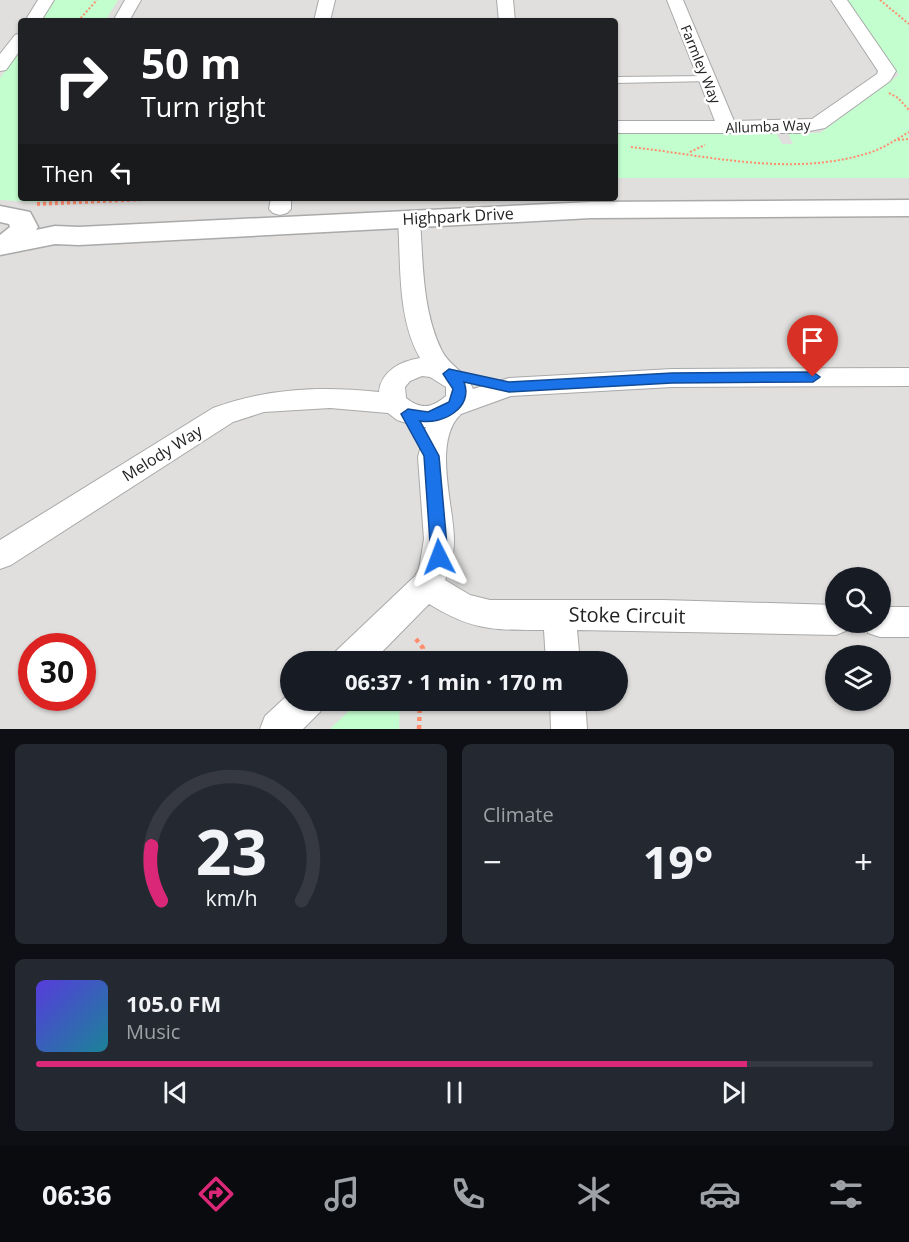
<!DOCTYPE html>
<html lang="en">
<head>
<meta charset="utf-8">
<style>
	:root { --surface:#171b24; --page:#242831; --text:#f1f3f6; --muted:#9ea1a6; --line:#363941; --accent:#db2777 }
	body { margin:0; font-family:"Open Sans",sans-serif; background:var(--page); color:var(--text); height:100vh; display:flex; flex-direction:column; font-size:22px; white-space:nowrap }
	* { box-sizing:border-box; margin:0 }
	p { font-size:20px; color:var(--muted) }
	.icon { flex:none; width:33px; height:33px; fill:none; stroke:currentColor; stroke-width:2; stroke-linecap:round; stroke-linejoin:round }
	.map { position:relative; height:729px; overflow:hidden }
	.side { display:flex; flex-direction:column; gap:15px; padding:15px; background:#0d0f14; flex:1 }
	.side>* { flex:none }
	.guide { position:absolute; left:18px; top:18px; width:600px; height:183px; border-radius:6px; box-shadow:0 2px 4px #0004; background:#202124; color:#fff; overflow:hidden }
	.fabs { position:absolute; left:825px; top:567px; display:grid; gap:12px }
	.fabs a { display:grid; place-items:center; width:66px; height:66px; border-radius:50%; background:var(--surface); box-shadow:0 2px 4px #0004; font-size:30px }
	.speed { position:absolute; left:18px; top:633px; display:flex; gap:12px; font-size:30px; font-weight:700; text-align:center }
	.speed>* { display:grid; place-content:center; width:78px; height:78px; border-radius:50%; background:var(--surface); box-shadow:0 2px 4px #0004; line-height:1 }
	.speed .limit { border:9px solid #d22; background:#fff; color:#111 }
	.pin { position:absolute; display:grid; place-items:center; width:51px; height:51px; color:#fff; margin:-62px -26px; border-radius:50% 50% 50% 0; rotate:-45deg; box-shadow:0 0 6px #0007 }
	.pin .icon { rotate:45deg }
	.me { position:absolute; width:66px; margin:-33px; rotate:357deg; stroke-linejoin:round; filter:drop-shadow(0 0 4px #0008) }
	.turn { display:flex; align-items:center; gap:21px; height:126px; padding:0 24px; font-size:27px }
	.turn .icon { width:78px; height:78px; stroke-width:2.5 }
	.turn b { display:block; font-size:42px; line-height:51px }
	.then { display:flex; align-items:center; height:57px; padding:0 24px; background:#0003; gap:12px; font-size:22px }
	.big { font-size:45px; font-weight:700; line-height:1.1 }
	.side .widget { flex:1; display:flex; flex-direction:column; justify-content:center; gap:9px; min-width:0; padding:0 21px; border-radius:9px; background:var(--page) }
	.side .dial { align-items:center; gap:0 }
	.dial svg { height:156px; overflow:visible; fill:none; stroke:var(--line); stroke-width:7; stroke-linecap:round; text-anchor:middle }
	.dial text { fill:var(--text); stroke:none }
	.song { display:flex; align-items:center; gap:18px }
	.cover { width:72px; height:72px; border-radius:9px; background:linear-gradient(135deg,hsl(250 70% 55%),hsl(190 70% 35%)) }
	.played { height:6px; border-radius:3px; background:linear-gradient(90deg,var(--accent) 85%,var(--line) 85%) }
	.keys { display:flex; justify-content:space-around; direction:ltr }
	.heat { display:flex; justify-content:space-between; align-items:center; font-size:33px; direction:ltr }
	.side .tiles { flex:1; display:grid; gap:15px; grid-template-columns:1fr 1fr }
	.widget:last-child { grid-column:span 2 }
	.trip { position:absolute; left:280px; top:651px; width:348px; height:60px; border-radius:30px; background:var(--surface); box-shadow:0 2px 4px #0004; font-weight:700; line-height:60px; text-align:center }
	.menu { display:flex; height:96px; justify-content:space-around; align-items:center; background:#090b0e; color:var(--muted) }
	.menu .icon { width:42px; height:42px }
	.menu .selected { color:var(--accent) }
	.menu b { font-size:27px; color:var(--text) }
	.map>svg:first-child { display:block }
	.residential { fill:#e0dfde; fill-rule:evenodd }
	.park { fill:#c3fecf }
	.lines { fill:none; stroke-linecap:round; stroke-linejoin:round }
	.service-casing { stroke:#a9a9a9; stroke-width:2 }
	.minor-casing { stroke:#a9a9a9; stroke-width:2 }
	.tertiary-casing { stroke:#a9a9a9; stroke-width:3 }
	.path-far2 { stroke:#ff8c6c; stroke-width:2; stroke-dasharray:2 2; stroke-linecap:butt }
	.path-far1 { stroke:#ff8c6c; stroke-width:4; stroke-dasharray:3 3; stroke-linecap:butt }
	.path { stroke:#ff8c6c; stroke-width:4.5; stroke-dasharray:4 4; stroke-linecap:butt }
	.service { fill:#fff; fill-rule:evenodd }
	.minor { fill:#fff; fill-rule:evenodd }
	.tertiary { fill:#fff; fill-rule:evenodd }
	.route { fill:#1a73e8; stroke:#114b97; stroke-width:1.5 }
	.labels { text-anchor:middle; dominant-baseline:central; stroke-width:5; stroke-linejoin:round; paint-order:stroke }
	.far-street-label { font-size:14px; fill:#222; stroke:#fff }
	.street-label { font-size:16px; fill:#222; stroke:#fff }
	.near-street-label { font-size:20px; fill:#222; stroke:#fff }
</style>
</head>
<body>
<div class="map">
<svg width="909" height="729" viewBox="0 0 909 729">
	<rect width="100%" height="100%" fill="#f2f0e8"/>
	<path class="residential" d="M0,0H909V729H0ZM21,21H615V198H21ZM836,578H880V622H836ZM32,646H82V698H32ZM836,656H880V700H836ZM291,662H618V700H291Z"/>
	<g class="park">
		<path d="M54,0H118L105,21H42Z"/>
		<path d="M845,0H909V178H615V133H776L782,144H793L788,133H820L899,75Z"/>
		<path d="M21,49V198H180L34,202L0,200V78Z"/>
		<path d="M359,701H400L399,729H330Z"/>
	</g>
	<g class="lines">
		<g class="service-casing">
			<path id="service" d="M708,76L713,79L711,81L615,83V77Z"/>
		</g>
		<g class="minor-casing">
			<g id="minor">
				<path d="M38,0H54L41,21H25Z"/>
				<path d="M125,0H141L129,21H113Z"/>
				<path d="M319,0H335L330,21H314Z"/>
				<path d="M497,0H513L515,21H499Z"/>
				<path d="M667,0H683L734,121L812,119L877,74L878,71L831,0H847L896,71L890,81L825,128L799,133H615V121H715Z"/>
				<path d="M21,33V49L6,70L0,71V54L15,35Z"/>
				<path d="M271,198H291V209L287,213L280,215L273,213L269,209Z"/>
				<path d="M409,213L417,214L420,219C423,262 422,311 442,351C450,367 467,372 473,389L509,378L672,369L909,368V386L672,387L511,396L461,414C432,441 454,506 454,540C454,555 451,567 445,580L470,595L490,600H663L836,605V622H851L848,630L836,635L577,630L580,662H546L544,630C494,630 473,631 429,604L372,662H331L336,651L415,576L419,569L424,539L418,457L426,427H419L397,420L388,413L330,408L264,412L233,422L11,565L0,569V540L213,408C268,388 321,386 379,392C381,371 401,361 420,358C397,318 401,264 398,219L401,214ZM422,376L430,377L446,387V396C432,408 421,410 406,398L405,387L410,381Z"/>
				<path d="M880,607H909V637H880L868,633L864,622H880Z"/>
				<path d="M291,692V700H325L320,712L303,729H260L265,716Z"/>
				<path d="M550,700H585L587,729H551Z"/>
			</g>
		</g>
		<g class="tertiary-casing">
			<path id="tertiary" d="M909,200V216L591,218L79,245L55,244L0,255V235L10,227L9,224L0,222V206L30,212L38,227L36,230L55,226L79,227L591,202Z"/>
		</g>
		<g class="path-far2">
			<path d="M880,0L909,24"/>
			<path d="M78,21L97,0"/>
			<path d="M889,93L898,98L909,110"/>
			<path d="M898,140L909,139"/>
			<path d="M631,147C711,156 799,179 877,150C888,145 899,138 909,132"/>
			<path d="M690,152L705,145"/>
		</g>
		<path class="path-far1" d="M37,204L168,198"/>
		<g class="path">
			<path d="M416,639L423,648L422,662"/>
			<path d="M419,729L420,700"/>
		</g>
		<use href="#service" class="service"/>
		<use href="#minor" class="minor"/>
		<use href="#tertiary" class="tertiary"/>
	</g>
	<path class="route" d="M449,369L509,382L672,373L813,372L820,377L813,382L672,383L509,392L464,382C474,408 442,425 420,421L439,456L448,557L445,562L439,565L433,562L431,557L424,456L401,414L408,409L428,412L449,402L453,389L443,374Z"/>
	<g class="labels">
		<g class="far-street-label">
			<text transform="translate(701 64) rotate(68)">Farmley Way</text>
			<text transform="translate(768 126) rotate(-2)">Allumba Way</text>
		</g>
		<g class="street-label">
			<text transform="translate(458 216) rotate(-3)">Highpark Drive</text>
			<text transform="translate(162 453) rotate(-32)">Melody Way</text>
		</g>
		<g class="near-street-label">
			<text transform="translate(627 615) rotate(1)">Stoke Circuit</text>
		</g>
	</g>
</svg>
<div class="fabs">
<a><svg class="icon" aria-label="search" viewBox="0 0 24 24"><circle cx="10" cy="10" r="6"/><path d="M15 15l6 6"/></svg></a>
<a><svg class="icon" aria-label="layers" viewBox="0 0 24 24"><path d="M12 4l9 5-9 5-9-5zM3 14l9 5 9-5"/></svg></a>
</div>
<div class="speed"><div class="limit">30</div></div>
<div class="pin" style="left:813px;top:377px;background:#d93025"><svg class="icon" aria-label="arrive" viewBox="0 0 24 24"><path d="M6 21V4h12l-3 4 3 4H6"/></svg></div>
<svg class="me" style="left:439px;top:557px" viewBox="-20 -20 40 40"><path d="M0-17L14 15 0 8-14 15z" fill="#1a73e8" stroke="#fff" stroke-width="4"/></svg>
<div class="trip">06:37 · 1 min · 170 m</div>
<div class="guide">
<div class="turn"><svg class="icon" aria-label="right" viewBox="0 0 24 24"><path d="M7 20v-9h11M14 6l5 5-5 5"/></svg><div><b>50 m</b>Turn right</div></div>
<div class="then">Then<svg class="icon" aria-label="left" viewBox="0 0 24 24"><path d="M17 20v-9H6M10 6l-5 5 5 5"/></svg></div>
</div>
</div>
<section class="side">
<div class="tiles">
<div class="widget dial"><svg viewBox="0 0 100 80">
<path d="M14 69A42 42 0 1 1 86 69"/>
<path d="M14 69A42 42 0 0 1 9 41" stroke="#db2777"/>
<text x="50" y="56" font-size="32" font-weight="700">23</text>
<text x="50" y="72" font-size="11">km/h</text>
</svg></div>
<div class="widget"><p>Climate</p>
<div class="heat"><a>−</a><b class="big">19°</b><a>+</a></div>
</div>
<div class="widget">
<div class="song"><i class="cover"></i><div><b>105.0 FM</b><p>Music</p></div></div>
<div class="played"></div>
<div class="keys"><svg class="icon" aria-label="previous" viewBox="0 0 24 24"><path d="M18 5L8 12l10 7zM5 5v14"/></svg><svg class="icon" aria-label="pause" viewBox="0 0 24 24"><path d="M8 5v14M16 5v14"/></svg><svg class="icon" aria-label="next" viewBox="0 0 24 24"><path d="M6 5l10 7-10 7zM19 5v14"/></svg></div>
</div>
</div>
</section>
<nav class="menu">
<b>06:36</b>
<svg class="icon selected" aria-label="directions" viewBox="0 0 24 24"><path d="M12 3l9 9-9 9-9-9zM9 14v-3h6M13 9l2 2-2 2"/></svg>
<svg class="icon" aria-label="music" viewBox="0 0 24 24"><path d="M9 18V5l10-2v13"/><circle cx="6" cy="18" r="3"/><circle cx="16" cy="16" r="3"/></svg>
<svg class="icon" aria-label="phone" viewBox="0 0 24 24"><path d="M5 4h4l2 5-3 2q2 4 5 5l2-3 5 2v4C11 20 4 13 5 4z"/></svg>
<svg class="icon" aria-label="climate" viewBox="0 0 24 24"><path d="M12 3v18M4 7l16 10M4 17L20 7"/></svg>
<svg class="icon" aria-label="car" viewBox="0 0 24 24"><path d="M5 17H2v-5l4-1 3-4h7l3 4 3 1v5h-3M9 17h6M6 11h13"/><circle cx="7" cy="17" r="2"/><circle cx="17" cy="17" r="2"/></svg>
<svg class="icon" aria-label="filters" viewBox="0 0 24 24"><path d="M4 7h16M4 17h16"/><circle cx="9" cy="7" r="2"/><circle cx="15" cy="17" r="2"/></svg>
</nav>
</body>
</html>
